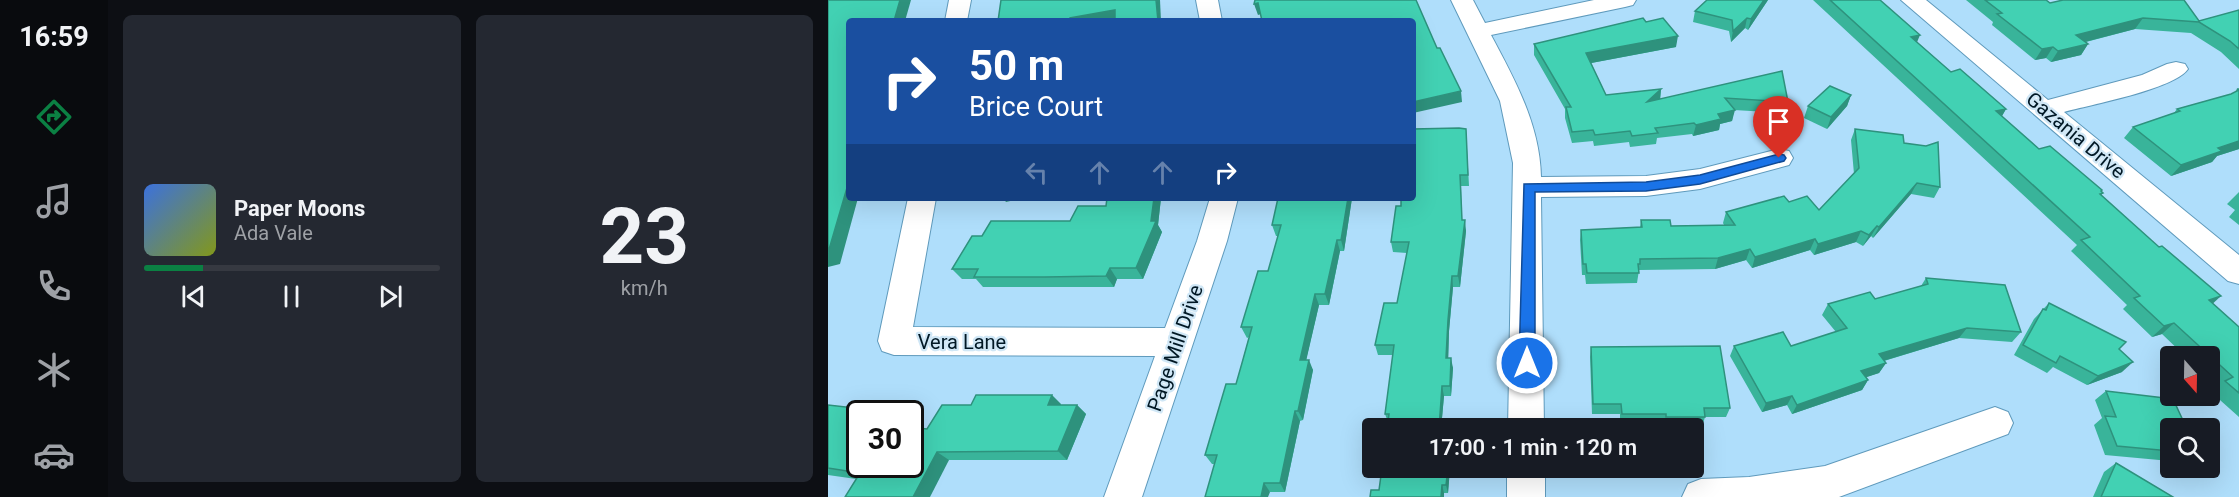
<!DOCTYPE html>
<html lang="en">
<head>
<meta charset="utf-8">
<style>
	:root { --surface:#171b24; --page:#242831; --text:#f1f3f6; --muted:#9ea1a6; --line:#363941; --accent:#0b8043 }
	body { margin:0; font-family:Roboto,sans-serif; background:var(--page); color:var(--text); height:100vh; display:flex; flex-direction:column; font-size:22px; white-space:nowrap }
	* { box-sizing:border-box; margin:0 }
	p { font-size:20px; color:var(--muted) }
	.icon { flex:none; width:33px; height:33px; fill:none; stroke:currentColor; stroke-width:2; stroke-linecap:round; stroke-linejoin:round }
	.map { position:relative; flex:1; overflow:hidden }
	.sheet { display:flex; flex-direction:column; gap:15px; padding:15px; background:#0d0f14; width:720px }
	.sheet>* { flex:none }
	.banner { position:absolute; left:18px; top:18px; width:570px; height:183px; border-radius:6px; box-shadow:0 6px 24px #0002; background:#1a4fa0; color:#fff; overflow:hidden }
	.needle { width:39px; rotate:160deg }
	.fabs { position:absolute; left:1332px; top:346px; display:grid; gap:12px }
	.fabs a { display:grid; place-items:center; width:60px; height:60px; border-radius:6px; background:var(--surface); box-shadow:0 6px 24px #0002; font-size:30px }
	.speed { position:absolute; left:18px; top:400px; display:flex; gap:12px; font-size:30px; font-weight:700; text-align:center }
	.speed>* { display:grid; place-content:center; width:78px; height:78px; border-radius:50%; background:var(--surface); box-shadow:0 6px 24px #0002; line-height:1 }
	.speed .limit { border:3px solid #111; border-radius:9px; background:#fff; color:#111 }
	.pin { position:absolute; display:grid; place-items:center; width:51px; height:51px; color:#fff; margin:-62px -26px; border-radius:50% 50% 50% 0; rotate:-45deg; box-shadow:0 0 6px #0007 }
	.pin .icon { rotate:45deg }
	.me { position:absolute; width:66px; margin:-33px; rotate:0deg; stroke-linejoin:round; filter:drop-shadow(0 0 4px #0008) }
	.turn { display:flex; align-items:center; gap:21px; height:126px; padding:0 24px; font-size:27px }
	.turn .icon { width:78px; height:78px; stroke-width:2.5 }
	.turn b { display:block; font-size:42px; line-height:51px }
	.lanes { display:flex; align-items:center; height:57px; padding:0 24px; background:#0003; justify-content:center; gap:30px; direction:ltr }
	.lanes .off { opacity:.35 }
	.sheet .tile { flex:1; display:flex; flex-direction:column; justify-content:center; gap:9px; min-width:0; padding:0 21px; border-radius:9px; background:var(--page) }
	.sheet .dial { align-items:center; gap:0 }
	.dial b { font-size:78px; line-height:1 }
	.song { display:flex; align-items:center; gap:18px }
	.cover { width:72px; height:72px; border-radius:9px; background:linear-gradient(135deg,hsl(220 70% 55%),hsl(70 70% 35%)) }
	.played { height:6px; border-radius:3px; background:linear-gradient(90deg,var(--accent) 20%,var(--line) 20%) }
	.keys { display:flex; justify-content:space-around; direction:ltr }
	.sheet .tiles { flex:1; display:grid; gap:15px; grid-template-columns:repeat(2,1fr) }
	.trip { position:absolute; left:534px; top:418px; width:342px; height:60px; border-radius:6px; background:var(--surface); box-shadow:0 6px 24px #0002; font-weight:600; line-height:60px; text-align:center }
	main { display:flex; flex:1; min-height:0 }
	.menu { display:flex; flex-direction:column; width:108px; justify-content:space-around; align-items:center; background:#090b0e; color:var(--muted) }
	.menu .icon { width:42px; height:42px }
	.menu .current { color:var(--accent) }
	.menu b { font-size:27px; color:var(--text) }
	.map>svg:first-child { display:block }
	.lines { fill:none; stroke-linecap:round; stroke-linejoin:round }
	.minor-casing { stroke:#5f9abc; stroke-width:2 }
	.minor { fill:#fff; fill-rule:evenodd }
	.wall { fill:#39b49a }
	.shaded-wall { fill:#2e927d }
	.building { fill:#42d1b3; stroke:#2e927d; stroke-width:1.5 }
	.route { fill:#1a73e8; stroke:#114b97; stroke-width:1.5 }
	.labels { text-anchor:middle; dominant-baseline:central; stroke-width:4.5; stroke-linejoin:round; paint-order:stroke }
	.street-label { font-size:20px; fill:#011825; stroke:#d0e7f6 }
</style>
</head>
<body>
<main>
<nav class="menu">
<b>16:59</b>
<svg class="icon current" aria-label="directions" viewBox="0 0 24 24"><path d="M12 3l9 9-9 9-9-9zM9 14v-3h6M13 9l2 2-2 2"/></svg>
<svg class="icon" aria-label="music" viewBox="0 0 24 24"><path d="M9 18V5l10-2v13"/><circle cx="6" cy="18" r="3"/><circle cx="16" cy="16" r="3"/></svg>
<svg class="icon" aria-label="phone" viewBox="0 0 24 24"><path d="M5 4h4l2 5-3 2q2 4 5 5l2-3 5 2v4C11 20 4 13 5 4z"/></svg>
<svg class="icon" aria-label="climate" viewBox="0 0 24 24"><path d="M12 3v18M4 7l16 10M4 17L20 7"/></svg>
<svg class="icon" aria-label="car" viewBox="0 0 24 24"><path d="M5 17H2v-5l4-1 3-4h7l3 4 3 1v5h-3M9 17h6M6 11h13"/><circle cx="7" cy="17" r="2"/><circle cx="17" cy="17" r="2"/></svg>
</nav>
<section class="sheet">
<div class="tiles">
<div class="tile">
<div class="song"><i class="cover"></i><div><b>Paper Moons</b><p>Ada Vale</p></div></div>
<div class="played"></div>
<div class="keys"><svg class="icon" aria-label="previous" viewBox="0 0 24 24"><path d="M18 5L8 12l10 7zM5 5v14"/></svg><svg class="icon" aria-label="pause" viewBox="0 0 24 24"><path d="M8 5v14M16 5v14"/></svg><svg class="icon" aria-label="next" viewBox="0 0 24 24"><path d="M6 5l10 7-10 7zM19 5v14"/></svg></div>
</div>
<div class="tile dial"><b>23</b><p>km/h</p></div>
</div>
</section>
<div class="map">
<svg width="1411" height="497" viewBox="0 0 1411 497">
	<rect width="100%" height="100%" fill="#afdefb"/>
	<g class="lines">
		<g class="minor-casing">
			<g id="minor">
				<path d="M121,0H143L139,21H117Z"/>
				<path d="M368,0H390L394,21H372Z"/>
				<path d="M623,0H645L657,23L766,0H808L805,5L797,7L663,35C687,80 712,125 713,177L818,176L872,169L951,149L961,151L965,158L961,165L872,189L818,196L713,197L716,429H680L685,163L672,101Z"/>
				<path d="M1073,0H1098L1220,100L1314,75L1339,64L1348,62L1357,64L1360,69C1347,89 1261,105 1236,112L1411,255V284L1400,281Z"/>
				<path d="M80,198H108L85,327L337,328L369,241L382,198H410L399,241L314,497H276L327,356L66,355L54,351L50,341Z"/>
				<path d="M1167,407L1180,412L1185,423L1180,434L1011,497H854L860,484L873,479L921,477L997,466Z"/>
				<rect x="679" y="468" width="38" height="29"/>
			</g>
		</g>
		<use href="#minor" class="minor"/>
	</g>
	<g class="wall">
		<path d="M940,0L920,30L917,28L903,42L901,31L865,22L867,11Z"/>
		<path d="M985,0H1052L1089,42L1123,72L1178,109L1174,116L1211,149L1274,190L1273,192L1275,193L1273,196L1385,304L1411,327V417L1383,392L1389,387L1382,379V357H1358L1334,334L1324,337L1295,309L1299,305L1243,251L1249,245Z"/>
		<path d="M1138,0H1218L1222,3L1371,21L1411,10V69L1393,52L1363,33L1307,29L1258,42L1260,44L1253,55L1223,62L1218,58L1207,60L1164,25L1165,22Z"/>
		<path d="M818,22L848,47L763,63L778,95L833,89L832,100L954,71L960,102L957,113L906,110L904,121L892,124L891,130L865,136L864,134L829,138L828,144L802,147L801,142L766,146L765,141L744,143L737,118V109L706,55V44Z"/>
		<path d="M1409,89H1411V149L1389,156L1384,162L1343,176L1296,138L1305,127L1346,113L1349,109L1403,94L1407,92Z"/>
		<path d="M1023,95L1019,106L999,129L976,118L980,106Z"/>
		<path d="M638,129L641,186H633L634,220L638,231L632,287H625L621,331L620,358L625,368L623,396H616L613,429H559L560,422L557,414L565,355H550L547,345L569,303L579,253L565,252L563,242L573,206Z"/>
		<path d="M1027,129L1076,143L1112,187L1106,198L1083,194L1045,238L1043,236L1035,246L1028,242L986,255L982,250L924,268L918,260L887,269L811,270L809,283L758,284L757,275H754L752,240L753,230L812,227L813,220L843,226L896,225L895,223L898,212L961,202L991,210L1026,174L1023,140Z"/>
		<path d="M1411,192V225L1401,217L1407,210L1399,204Z"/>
		<path d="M333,198L330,225L334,232L315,279H289L286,287H155L148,279H134L124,269L154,236L242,221L278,206Z"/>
		<path d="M524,198L516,251H512L501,305H491L478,360L485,370L475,420L472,421L457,492H442L386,464H384L377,455L408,384L421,337L419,338L413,327L440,271L450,236H448L444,225Z"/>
		<path d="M1098,278L1193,332L1184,342L1131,338L1056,361L1058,363L1051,373L1038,377L1040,380L1034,390L964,414L959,405L934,412L902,356L906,346H963L1008,332L994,315L1000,304L1047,299L1093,286Z"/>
		<path d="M1221,303L1291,349L1294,372L1259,385L1225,367L1219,373L1186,355L1206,319Z"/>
		<path d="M763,347L902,408L898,417H877L874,427L836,426L835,423H792V414H764L762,357Z"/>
		<path d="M1278,391L1342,429V461L1277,455L1266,425L1274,418L1267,400Z"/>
		<path d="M233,404L232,405H249L258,414L239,460H121L28,479L0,475V405L54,411L58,414H32V465L143,405Z"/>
		<path d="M1288,463L1345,497H1265L1276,472Z"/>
		<path d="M622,468L620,493H616V497H542L551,490Z"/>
	</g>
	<g class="shaded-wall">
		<path d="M72,0H83L77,21H66Z"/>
		<path d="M328,0H332L333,21H330Z"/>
		<path d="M936,0H940L920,30L923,19Z"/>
		<path d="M430,3L433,14L430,15L426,4Z"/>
		<path d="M287,10L292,21H242V18Z"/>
		<path d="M919,18L917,28L903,42L905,31Z"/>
		<path d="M1315,18L1307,29L1241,46L1248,35Z"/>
		<path d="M1092,35L1087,47L1083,37Z"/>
		<path d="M850,36L848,47L758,64V53Z"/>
		<path d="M1260,44L1253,55L1223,62L1230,51Z"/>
		<path d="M1225,47L1218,58L1207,60L1214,49Z"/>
		<path d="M833,89L832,100L819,102Z"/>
		<path d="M633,91L634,102L585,113V102Z"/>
		<path d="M1023,95L1019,106L999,129L1003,117Z"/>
		<path d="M1178,109L1171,121L1168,111Z"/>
		<path d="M907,110L904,121L892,124L891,130L865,136L868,125L890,114Z"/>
		<path d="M1411,141V149L1389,156L1384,162L1343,176L1353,165L1390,148Z"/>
		<path d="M21,181V198H30L12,264L0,267V253Z"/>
		<path d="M1089,183L1083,194L1045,238L1051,227Z"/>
		<path d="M175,198H196L178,202Z"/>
		<path d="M326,198H333L330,225L334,232L315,279L308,268L323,221Z"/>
		<path d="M520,198H524L516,251L513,240Z"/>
		<path d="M637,220L638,231L632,287L630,276Z"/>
		<path d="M1049,226L1043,236L1035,246L1041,235Z"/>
		<path d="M1033,231L1028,242L986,255L990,244Z"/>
		<path d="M987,239L982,250L924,268L927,257Z"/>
		<path d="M509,240L512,251L501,305L497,294Z"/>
		<path d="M922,249L918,260L887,269L890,258Z"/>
		<path d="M282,268L289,279L286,287L278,276Z"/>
		<path d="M624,276L625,287L621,331L620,368L618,358L620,320Z"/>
		<path d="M487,294L491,305L476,370L472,360Z"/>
		<path d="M1393,296L1380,308L1381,300Z"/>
		<path d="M1346,323L1334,334L1324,337L1336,326Z"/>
		<path d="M1139,328L1131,338L1045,364L1051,354Z"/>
		<path d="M623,358L625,368L623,396L622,386Z"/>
		<path d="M481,360L485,370L475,420L470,411Z"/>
		<path d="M1305,362L1294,372L1259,385L1270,376Z"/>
		<path d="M1058,363L1051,373L1027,381L1033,371Z"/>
		<path d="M1040,380L1034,390L964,414L969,405Z"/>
		<path d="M614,386L616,396L613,429H611Z"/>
		<path d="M224,395L233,404L229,414L220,405Z"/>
		<path d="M964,396L959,405L934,412L938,403Z"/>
		<path d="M249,405L258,414L239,460L230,451Z"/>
		<path d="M467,411L472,421L457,492L452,483Z"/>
		<path d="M109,452L121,460L102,497H85Z"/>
		<path d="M620,468H622L620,493L618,485Z"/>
		<path d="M436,483L442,492L440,497H433Z"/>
		<path d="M614,485L616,493V497H613Z"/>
	</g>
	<g class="building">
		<path d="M0,0H72L66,21H21V181L0,253Z"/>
		<path d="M173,0H328L330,21H287V10L242,18V21H170Z"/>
		<path d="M427,0H588L609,48H612L633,91L585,102V21H434L430,3L426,4Z"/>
		<path d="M879,0H936L923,19L919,18L905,31L904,20L867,11Z"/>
		<path d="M1002,0H1052L1092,35L1083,37L1123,72L1132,69L1178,109L1168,111L1211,149L1222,146L1274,190L1273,191L1275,193L1272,194L1331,247L1334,246L1393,296L1381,300L1411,327V393L1397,381L1405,377L1346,323L1336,326L1306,298L1312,296L1253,240L1262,237Z"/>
		<path d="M1157,0H1218L1222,3L1235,0H1356L1371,21L1411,10V49L1402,41L1371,22L1315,18L1248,35L1260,44L1230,51L1225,47L1214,49L1169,14L1174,13Z"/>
		<path d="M815,18L818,22L835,18L850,36L758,53L778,95L833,89L819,102L954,71L960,102L897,98L907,110L890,114L893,119L868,125L866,123L827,128L830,133L804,136L802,131L767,135L765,130L744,132L738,107H743L706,44Z"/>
		<path d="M1002,86L1023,95L1003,117L980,106Z"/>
		<path d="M1409,89H1411V141L1390,148L1394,151L1353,165L1305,127L1352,111L1349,109L1403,94L1411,90Z"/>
		<path d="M631,128L638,129L640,175H632L634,220H637L630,276H624L620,320L618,358H623L622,386H614L611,429H559L561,414H557L566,345H547L556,303H569L581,242H563L568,206H573V198H585V129Z"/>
		<path d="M1027,129L1075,135L1076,143L1098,146L1110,142L1112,187L1089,183L1051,227L1049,226L1041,235L1033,231L990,244L987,239L927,257L922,249L890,258L812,259V264H810L811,273H759L758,264H755L753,230L814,227L813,220H842L843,226L907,225L898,212L956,196L961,202L979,196L991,210L1031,168Z"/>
		<path d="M279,198H326L323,221H328L308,268H282L278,276L217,277H146L150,269H124L144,236H154L163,221H242L250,206H278Z"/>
		<path d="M450,198H520L513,240H509L497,294H487L472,360H481L470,411H467L452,483H436L433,497H377L389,455H377L398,384H408L414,363L424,327H413L430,271H440L453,225H444Z"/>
		<path d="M1098,278L1177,285L1193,332L1139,328L1051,354L1058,363L1033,371L1040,380L969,405L964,396L938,403L906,346L955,332L963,346L1019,328L1000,304L1042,292L1047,299L1100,284Z"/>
		<path d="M1221,303L1298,342L1291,349L1305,362L1270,376L1232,356L1228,363L1195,345L1215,309L1218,310Z"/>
		<path d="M892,346L902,408H876L877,417H838V414H794L793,404H765L763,347Z"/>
		<path d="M1278,391L1345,399L1359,429H1342V451L1289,446L1277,416L1288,417Z"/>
		<path d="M148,395H224L220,405H249L230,451L109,452L85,497H17L32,473L0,468V405L54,411L52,414H32V465H82V427L99,429L114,405H143Z"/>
		<path d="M1288,463L1345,497H1273Z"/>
		<path d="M554,468H620L618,485H614L613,497H542L543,490H551Z"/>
	</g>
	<path class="route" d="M951,154L956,155L958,158L956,161L872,184L818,191L707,192V363L704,368L699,370L694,368L691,363L696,184L818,182L872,175Z"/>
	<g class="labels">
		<g class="street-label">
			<text transform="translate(1248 135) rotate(40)">Gazania Drive</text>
			<text x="134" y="342">Vera Lane</text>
			<text transform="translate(347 348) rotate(-71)">Page Mill Drive</text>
		</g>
	</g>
</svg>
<div class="fabs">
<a><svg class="needle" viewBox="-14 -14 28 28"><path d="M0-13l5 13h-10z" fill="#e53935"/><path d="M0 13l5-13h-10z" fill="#9ea1a6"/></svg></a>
<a><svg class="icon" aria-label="search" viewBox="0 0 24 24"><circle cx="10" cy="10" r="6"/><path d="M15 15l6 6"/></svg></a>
</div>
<div class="speed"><div class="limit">30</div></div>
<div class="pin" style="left:951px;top:158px;background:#d93025"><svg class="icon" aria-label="arrive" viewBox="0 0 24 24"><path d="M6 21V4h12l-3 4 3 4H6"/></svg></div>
<svg class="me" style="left:699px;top:363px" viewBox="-20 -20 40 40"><circle r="17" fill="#1a73e8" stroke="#fff" stroke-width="3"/><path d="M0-11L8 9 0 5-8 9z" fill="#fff"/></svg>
<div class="trip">17:00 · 1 min · 120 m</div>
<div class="banner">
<div class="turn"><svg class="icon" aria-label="right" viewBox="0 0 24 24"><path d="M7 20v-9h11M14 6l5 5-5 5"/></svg><div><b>50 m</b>Brice Court</div></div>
<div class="lanes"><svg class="icon off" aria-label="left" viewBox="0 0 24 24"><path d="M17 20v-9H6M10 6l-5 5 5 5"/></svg><svg class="icon off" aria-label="ahead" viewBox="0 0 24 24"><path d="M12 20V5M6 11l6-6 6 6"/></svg><svg class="icon off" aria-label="ahead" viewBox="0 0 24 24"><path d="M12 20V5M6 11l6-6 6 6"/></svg><svg class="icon" aria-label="right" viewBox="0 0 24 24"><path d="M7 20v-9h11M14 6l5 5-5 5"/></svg></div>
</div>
</div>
</main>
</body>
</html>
